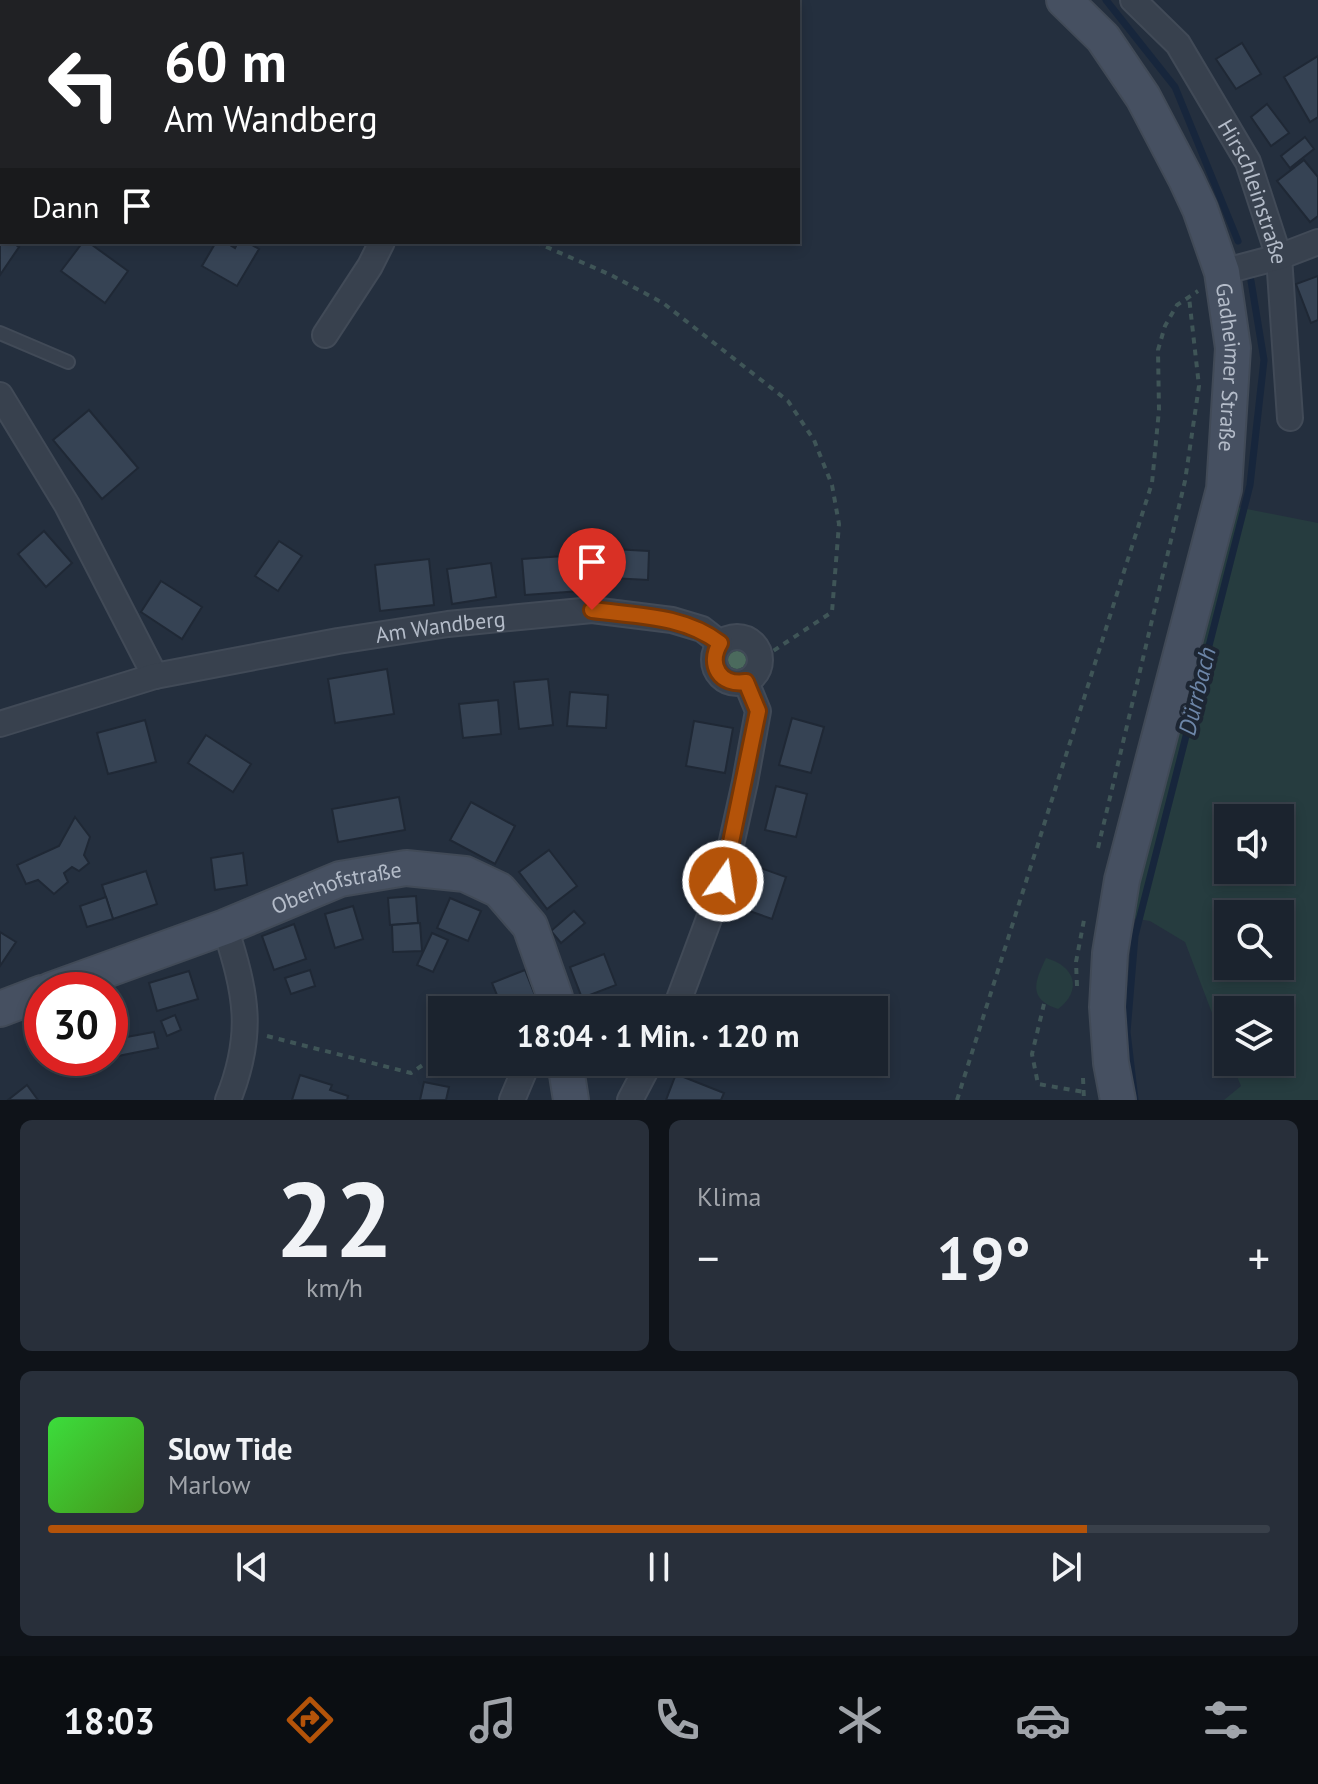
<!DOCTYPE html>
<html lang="de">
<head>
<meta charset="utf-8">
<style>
	:root { --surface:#1b232e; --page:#282f3a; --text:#f1f3f6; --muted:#a0a4aa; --line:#39404a; --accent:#b45309 }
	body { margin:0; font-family:"PT Sans",sans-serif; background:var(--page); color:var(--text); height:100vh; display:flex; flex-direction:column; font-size:30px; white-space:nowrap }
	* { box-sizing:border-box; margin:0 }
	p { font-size:26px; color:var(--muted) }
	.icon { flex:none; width:44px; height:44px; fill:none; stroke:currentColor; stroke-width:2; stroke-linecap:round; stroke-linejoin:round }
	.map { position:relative; height:1100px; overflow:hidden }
	.panel { display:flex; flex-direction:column; gap:20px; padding:20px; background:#0f1319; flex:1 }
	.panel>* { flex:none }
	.banner { position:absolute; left:0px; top:0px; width:800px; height:244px; box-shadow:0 4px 12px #0003,0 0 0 2px var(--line); background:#202124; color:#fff; overflow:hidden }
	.fabs { position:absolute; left:1214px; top:804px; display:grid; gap:16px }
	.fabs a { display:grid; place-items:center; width:80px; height:80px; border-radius:0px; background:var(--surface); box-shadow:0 4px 12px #0003,0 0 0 2px var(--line); font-size:40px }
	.speed { position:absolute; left:24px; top:972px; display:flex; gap:16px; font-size:40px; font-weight:700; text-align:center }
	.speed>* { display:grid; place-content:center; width:104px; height:104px; border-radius:50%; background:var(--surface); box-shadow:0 4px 12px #0003,0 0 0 2px var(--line); line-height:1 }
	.speed .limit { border:12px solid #d22; background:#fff; color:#111 }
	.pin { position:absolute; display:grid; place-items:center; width:68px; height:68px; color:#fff; margin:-82px -34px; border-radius:50% 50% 50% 0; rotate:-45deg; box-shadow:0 0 8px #0007 }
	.pin .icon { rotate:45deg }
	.me { position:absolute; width:88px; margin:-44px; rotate:13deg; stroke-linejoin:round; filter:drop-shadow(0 0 6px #0008) }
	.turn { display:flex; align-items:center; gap:28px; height:168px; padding:0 32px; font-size:36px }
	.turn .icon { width:104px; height:104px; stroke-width:2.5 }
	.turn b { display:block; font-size:56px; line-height:68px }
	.then { display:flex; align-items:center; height:76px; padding:0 32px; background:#0003; gap:16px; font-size:30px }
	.big { font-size:60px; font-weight:700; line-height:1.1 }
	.panel .widget { flex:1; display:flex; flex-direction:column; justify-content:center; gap:12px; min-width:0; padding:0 28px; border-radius:12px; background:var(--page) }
	.panel .dial { align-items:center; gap:0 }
	.dial b { font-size:104px; line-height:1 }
	.song { display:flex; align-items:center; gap:24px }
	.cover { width:96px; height:96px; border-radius:12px; background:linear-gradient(135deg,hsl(120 70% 55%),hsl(100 70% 35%)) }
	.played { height:8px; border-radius:4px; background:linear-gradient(90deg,var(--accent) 85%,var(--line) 85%) }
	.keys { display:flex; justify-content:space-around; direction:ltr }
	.heat { display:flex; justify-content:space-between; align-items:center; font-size:44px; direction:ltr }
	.panel .tiles { flex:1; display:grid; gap:20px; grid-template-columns:1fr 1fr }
	.widget:last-child { grid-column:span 2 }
	.trip { position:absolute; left:428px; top:996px; width:460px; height:80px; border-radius:0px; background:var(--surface); box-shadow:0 4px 12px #0003,0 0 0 2px var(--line); font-weight:700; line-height:80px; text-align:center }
	.tab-bar { display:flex; height:128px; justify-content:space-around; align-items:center; background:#0b0e12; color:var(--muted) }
	.tab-bar .icon { width:56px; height:56px }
	.tab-bar .current { color:var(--accent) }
	.tab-bar b { font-size:36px; color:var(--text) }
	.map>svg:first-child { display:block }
	.green { fill:#263c3f; fill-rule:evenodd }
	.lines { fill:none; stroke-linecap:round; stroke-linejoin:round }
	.stream { stroke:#17263c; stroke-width:7 }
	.building { fill:#364354; stroke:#1f2835; stroke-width:2 }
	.lane-casing { stroke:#414a57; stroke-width:16 }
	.street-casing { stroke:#414a57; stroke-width:28 }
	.secondary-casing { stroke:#414a57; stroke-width:38 }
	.path { stroke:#3f5557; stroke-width:4; stroke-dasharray:6 6; stroke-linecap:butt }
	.lane { stroke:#38414e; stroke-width:12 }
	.street { stroke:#38414e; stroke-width:24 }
	.secondary { stroke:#465061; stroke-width:34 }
	.tree { fill:#4b6a5d }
	.route-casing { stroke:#753606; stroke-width:20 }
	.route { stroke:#b45309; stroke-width:14 }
	.labels { text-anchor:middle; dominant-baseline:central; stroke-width:8; stroke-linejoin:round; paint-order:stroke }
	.street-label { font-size:22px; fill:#b4bcc9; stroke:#1d2633 }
	.water-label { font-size:24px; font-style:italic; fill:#6d86a8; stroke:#1d2633 }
</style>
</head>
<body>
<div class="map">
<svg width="1318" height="1100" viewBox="0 0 1318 1100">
	<rect width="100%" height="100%" fill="#242f3e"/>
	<g class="green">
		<path d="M1232,506L1318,523V1100H1224L1241,1086L1231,1062H1280V1010H1228V1055L1185,942L1150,921L1131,918L1156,803ZM1228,818H1280V870H1228ZM1228,914H1280V966H1228Z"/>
		<path d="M1046,958C1075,966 1083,990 1058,1009C1027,999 1035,981 1046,958Z"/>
	</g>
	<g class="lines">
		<g class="stream">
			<path d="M1106,0L1175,87L1238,241"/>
			<path d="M1135,1100L1127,1032L1135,936L1250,485L1264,360L1251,281"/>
		</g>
	</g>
	<g class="building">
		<path d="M1242,43L1261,74L1236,89L1216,59Z"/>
		<path d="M1318,56V117L1310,122L1284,77Z"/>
		<path d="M1267,104L1289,133L1271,146L1251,117Z"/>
		<path d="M1305,137L1314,149L1290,168L1281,156Z"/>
		<path d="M1304,160L1318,177V216L1310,222L1277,181Z"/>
		<path d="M0,234L2,242H11L19,247L0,275Z"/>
		<path d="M83,242H88L128,271L105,303L61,271Z"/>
		<path d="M216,242H225L235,248L238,242H247L259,249L237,286L202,266Z"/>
		<path d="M1318,276V320L1311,323L1296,284Z"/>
		<path d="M89,410L138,468L102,499L53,440Z"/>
		<path d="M44,531L72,563L46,587L18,554Z"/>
		<path d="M279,541L302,556L278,591L255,576Z"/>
		<path d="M594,548L649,551L648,580L593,577Z"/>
		<path d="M578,555L581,591L525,595L522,559Z"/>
		<path d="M429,559L434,605L380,611L375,565Z"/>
		<path d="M491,563L496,597L452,604L447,569Z"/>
		<path d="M161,581L202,607L182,639L141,612Z"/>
		<path d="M387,669L394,714L335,723L328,679Z"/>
		<path d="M548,679L553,725L519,729L514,682Z"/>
		<path d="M570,692L608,695L606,728L567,726Z"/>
		<path d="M498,700L501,734L463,738L459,704Z"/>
		<path d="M792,718L824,727L811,773L779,765Z"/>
		<path d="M145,720L156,762L108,774L97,733Z"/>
		<path d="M694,721L733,728L725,773L686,766Z"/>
		<path d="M206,735L251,764L233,792L188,763Z"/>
		<path d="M776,786L807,794L796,837L765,830Z"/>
		<path d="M399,797L405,830L338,842L332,809Z"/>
		<path d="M471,802L515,826L495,864L450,840Z"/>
		<path d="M75,817L90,837L84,855L89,863L79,871L72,867L64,873L68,882L54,894L38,880L26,884L17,865L59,846Z"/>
		<path d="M549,850L577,886L547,909L519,872Z"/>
		<path d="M243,853L247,885L215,890L211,858Z"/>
		<path d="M752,865L786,877L772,919L738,907Z"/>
		<path d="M146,871L157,904L113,919L102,885Z"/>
		<path d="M416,896L418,923L390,925L388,898Z"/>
		<path d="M106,897L113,919L87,927L80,906Z"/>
		<path d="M450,898L481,911L468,941L437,928Z"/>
		<path d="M353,906L363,939L335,948L325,914Z"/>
		<path d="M574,911L585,923L561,943L551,931Z"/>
		<path d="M420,923L422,951L393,952L392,925Z"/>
		<path d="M294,924L306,959L274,970L262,936Z"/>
		<path d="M0,932L16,942L0,966Z"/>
		<path d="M432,933L448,940L433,972L417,965Z"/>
		<path d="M604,954L616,985L582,998L570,967Z"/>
		<path d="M310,970L315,986L291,994L285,978Z"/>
		<path d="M525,970L540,1008L503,1010L492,983Z"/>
		<path d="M189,971L198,999L157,1011L149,983Z"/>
		<path d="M175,1015L181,1030L167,1036L161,1021Z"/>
		<path d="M154,1032L158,1048L113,1057L110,1040Z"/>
		<path d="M676,1074L724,1093L721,1100H666Z"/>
		<path d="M300,1075L332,1085L330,1090L348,1096L347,1100H292Z"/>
		<path d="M424,1082L449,1087L446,1100H420Z"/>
		<path d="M27,1085L38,1100H8Z"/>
	</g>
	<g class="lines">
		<g class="lane-casing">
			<path id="lane" d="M0,333L68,362"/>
		</g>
		<g class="street-casing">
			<g id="street">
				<path id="s1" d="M1133,0L1178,44L1248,162L1279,257L1290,418"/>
				<path d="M483,2L484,0"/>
				<path d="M1222,272L1279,257L1318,242"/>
				<path d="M325,335L370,266L382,242"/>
				<path d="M0,395L67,505L155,676"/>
				<circle cx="737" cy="660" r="23"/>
				<path id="s2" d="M0,724L155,676L338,641L448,624L592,610L672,620L702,629L720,643"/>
				<path d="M225,927C246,993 255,1033 228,1100"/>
				<path d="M675,1010L723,881L745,782L758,711L746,682"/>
				<path d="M512,1100L528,1062"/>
				<path d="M630,1100L650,1062"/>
			</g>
		</g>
		<g class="secondary-casing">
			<g id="secondary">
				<path id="s3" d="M1064,0L1103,38L1143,97L1186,179L1200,209L1222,272L1233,348L1224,489L1122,880L1110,953L1107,1007L1111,1063L1118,1100"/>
				<path id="s4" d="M51,990L225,927L340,879L406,868L465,874L499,890L530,926L555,997L557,1010"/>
				<path d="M0,1009L42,993"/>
				<path d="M565,1062L571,1100"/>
			</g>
		</g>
		<g class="path">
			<path d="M535,242L611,275L663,303L788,401L814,440L832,485L839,524L832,612L761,659"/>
			<path d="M1098,848L1185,481L1199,386L1189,297"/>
			<path d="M1077,986L1076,962L1084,920"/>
			<path d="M1044,1004L1032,1054L1038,1084L1084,1092"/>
			<path d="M267,1036L411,1073L436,1056L442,1059"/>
			<path d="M452,1062L495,1077"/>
			<path d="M1083,1078L1084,1100"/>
			<path d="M957,1100L1152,483L1159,410L1158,350L1165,326L1177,305L1198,291"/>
		</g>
		<use href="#lane" class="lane"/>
		<use href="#street" class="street"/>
		<use href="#secondary" class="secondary"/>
	</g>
	<circle class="tree" cx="737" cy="660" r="9"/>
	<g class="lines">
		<g class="route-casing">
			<path id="route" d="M592,610C637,616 683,615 720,643C707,665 720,686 746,682L758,711L723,881"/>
		</g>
		<use href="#route" class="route"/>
	</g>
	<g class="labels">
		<g class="street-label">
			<text stroke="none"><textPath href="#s1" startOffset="230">Hirschleinstraße</textPath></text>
			<text stroke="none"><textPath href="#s3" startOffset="414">Gadheimer Straße</textPath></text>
			<text stroke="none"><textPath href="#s2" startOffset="452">Am Wandberg</textPath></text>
			<text stroke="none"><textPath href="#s4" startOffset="304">Oberhofstraße</textPath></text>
		</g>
		<g class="water-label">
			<text transform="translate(1197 691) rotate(-76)">Dürrbach</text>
		</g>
	</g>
</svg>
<div class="fabs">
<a><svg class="icon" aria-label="sound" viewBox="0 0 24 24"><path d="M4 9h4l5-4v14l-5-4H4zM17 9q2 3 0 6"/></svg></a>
<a><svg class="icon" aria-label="search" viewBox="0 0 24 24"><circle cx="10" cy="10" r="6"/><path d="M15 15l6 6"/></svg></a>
<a><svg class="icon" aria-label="layers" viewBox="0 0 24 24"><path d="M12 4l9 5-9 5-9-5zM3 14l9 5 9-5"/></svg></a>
</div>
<div class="speed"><div class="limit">30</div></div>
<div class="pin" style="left:592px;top:610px;background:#d93025"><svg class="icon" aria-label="arrive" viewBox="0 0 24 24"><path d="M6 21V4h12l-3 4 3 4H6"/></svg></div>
<svg class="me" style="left:723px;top:881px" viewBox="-20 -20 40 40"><circle r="17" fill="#b45309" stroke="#fff" stroke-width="3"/><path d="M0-11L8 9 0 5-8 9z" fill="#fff"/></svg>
<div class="trip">18:04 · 1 Min. · 120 m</div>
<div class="banner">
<div class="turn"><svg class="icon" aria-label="left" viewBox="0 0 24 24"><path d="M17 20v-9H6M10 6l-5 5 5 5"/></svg><div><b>60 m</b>Am Wandberg</div></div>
<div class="then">Dann<svg class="icon" aria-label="arrive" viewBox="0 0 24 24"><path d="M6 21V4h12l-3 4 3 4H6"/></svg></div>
</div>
</div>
<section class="panel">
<div class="tiles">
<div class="widget dial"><b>22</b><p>km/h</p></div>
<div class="widget"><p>Klima</p>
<div class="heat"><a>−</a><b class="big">19°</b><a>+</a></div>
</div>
<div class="widget">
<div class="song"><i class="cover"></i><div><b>Slow Tide</b><p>Marlow</p></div></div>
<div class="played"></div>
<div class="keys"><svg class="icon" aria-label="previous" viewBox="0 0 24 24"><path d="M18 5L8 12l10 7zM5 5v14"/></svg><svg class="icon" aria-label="pause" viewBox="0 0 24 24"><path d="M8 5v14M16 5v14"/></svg><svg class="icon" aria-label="next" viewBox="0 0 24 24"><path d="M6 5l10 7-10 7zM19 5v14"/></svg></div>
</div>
</div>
</section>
<nav class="tab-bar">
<b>18:03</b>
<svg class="icon current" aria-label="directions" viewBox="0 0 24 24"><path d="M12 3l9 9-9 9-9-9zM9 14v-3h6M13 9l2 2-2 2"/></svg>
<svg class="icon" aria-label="music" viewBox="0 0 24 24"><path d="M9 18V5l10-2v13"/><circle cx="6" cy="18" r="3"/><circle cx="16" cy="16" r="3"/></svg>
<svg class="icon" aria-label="phone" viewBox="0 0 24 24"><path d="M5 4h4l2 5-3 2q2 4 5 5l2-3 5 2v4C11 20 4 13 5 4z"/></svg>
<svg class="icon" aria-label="climate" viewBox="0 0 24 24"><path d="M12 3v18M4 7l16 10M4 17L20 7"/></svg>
<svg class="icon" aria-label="car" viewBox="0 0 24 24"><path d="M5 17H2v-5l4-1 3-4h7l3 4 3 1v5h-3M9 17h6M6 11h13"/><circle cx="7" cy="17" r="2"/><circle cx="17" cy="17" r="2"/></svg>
<svg class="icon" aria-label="filters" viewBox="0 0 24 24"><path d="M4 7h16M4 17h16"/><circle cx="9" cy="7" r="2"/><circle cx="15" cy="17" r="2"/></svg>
</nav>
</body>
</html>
